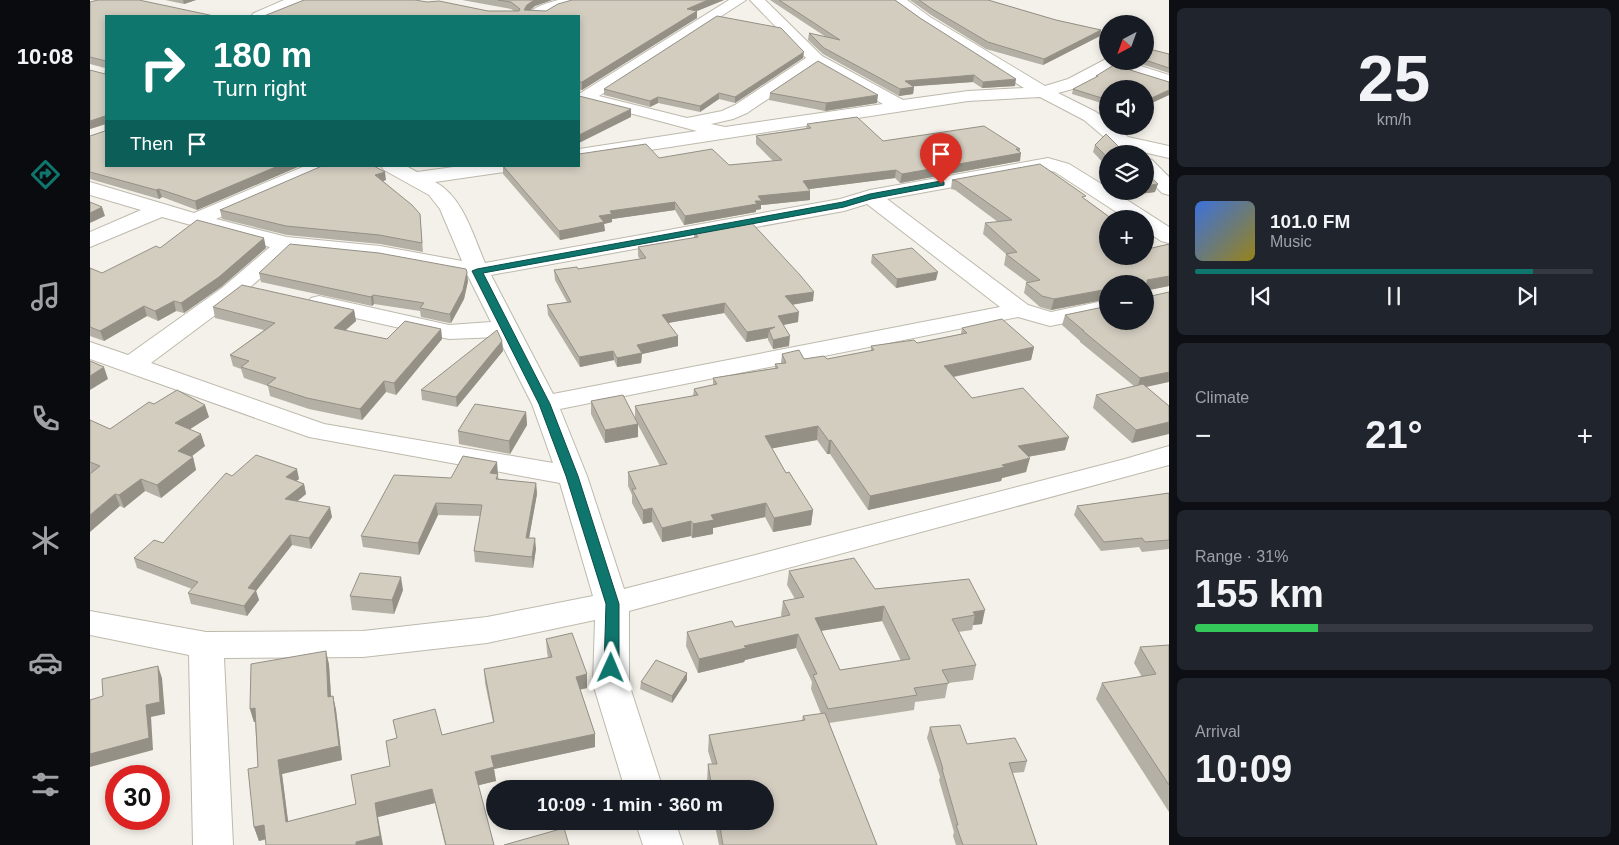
<!DOCTYPE html>
<html lang="en">
<head>
<meta charset="utf-8">
<style>
	:root { --surface:#171b24; --page:#20242c; --text:#f1f3f6; --muted:#9ea1a6; --line:#363941; --accent:#0f766e }
	body { margin:0; font-family:Arial,sans-serif; background:var(--page); color:var(--text); height:100vh; display:flex; flex-direction:column; font-size:19px; white-space:nowrap }
	* { box-sizing:border-box; margin:0 }
	p { font-size:16px; color:var(--muted) }
	.icon { flex:none; width:28px; height:28px; fill:none; stroke:currentColor; stroke-width:2; stroke-linecap:round; stroke-linejoin:round }
	.map { position:relative; flex:1; overflow:hidden }
	.panel { display:flex; flex-direction:column; gap:8px; padding:8px; background:#0d0f14; width:450px }
	.panel>* { flex:none }
	.top-card { position:absolute; left:15px; top:15px; width:475px; height:152px; border-radius:0px; box-shadow:0 2px 8px #0003; background:#0f766e; color:#fff; overflow:hidden }
	.needle { width:32px; rotate:221deg }
	.controls { position:absolute; left:1009px; top:15px; display:grid; gap:10px }
	.controls a { display:grid; place-items:center; width:55px; height:55px; border-radius:50%; background:var(--surface); box-shadow:0 2px 8px #0003; font-size:25px }
	.speed { position:absolute; left:15px; top:765px; display:flex; gap:10px; font-size:25px; font-weight:700; text-align:center }
	.speed>* { display:grid; place-content:center; width:65px; height:65px; border-radius:50%; background:var(--surface); box-shadow:0 2px 8px #0003; line-height:1 }
	.speed .limit { border:8px solid #d22; background:#fff; color:#111 }
	.pin { position:absolute; display:grid; place-items:center; width:42px; height:42px; color:#fff; margin:-51px -21px; border-radius:50% 50% 50% 0; rotate:-45deg; box-shadow:0 0 5px #0007 }
	.pin .icon { rotate:45deg }
	.me { position:absolute; width:55px; margin:-28px; rotate:1deg; stroke-linejoin:round; filter:drop-shadow(0 0 4px #0008) }
	.turn { display:flex; align-items:center; gap:18px; height:105px; padding:0 25px; font-size:22px }
	.turn .icon { width:65px; height:65px; stroke-width:2.5 }
	.turn b { display:block; font-size:35px; line-height:42px }
	.then { display:flex; align-items:center; height:48px; padding:0 25px; background:#0003; gap:10px; font-size:19px }
	.big { font-size:38px; font-weight:700; line-height:1.1 }
	.panel .tile { flex:1; display:flex; flex-direction:column; justify-content:center; gap:8px; min-width:0; padding:0 18px; border-radius:8px; background:var(--page) }
	.panel .dial { align-items:center; gap:0 }
	.dial b { font-size:65px; line-height:1 }
	.song { display:flex; align-items:center; gap:15px }
	.cover { width:60px; height:60px; border-radius:8px; background:linear-gradient(135deg,hsl(220 70% 55%),hsl(50 70% 35%)) }
	.played { height:5px; border-radius:2px; background:linear-gradient(90deg,var(--accent) 85%,var(--line) 85%) }
	.keys { display:flex; justify-content:space-around; direction:ltr }
	.heat { display:flex; justify-content:space-between; align-items:center; font-size:28px; direction:ltr }
	.charge { height:8px; border-radius:4px; background:linear-gradient(90deg,#34c759 31%,var(--line) 0) }
	.trip { position:absolute; left:396px; top:780px; width:288px; height:50px; border-radius:25px; background:var(--surface); box-shadow:0 2px 8px #0003; font-weight:700; line-height:50px; text-align:center }
	main { display:flex; flex:1; min-height:0 }
	.menu { display:flex; flex-direction:column; width:90px; justify-content:space-around; align-items:center; background:#090b0e; color:var(--muted) }
	.menu .icon { width:35px; height:35px }
	.menu .on { color:var(--accent) }
	.menu b { font-size:22px; color:var(--text) }
	.map>svg:first-child { display:block }
	.lines { fill:none; stroke-linecap:round; stroke-linejoin:round }
	.minor-casing { stroke:#beb9ad; stroke-width:2 }
	.minor { fill:#fff; fill-rule:evenodd }
	.wall { fill:#b5b0a5; fill-rule:evenodd }
	.shaded-wall { fill:#949086 }
	.building { fill:#d3cdc0; stroke:#949086; fill-rule:evenodd }
	.route { fill:#0f766e; stroke:#0a4d48 }
</style>
</head>
<body>
<main>
<nav class="menu">
<b>10:08</b>
<svg class="icon on" aria-label="directions" viewBox="0 0 24 24"><path d="M12 3l9 9-9 9-9-9zM9 14v-3h6M13 9l2 2-2 2"/></svg>
<svg class="icon" aria-label="music" viewBox="0 0 24 24"><path d="M9 18V5l10-2v13"/><circle cx="6" cy="18" r="3"/><circle cx="16" cy="16" r="3"/></svg>
<svg class="icon" aria-label="phone" viewBox="0 0 24 24"><path d="M5 4h4l2 5-3 2q2 4 5 5l2-3 5 2v4C11 20 4 13 5 4z"/></svg>
<svg class="icon" aria-label="climate" viewBox="0 0 24 24"><path d="M12 3v18M4 7l16 10M4 17L20 7"/></svg>
<svg class="icon" aria-label="car" viewBox="0 0 24 24"><path d="M5 17H2v-5l4-1 3-4h7l3 4 3 1v5h-3M9 17h6M6 11h13"/><circle cx="7" cy="17" r="2"/><circle cx="17" cy="17" r="2"/></svg>
<svg class="icon" aria-label="filters" viewBox="0 0 24 24"><path d="M4 7h16M4 17h16"/><circle cx="9" cy="7" r="2"/><circle cx="15" cy="17" r="2"/></svg>
</nav>
<div class="map">
<svg width="1079" height="845" viewBox="0 0 1079 845">
	<rect width="100%" height="100%" fill="#f3f1e9"/>
	<g class="lines">
		<g class="minor-casing">
			<g id="minor">
				<path d="M194,0H214L212,3L181,16H161L164,13Z"/>
				<path d="M468,0H491L489,3L468,9L455,16H436C443,7 457,3 468,0Z"/>
				<path d="M639,0H656L509,96L597,118L632,111L645,105L716,58L660,0H675L732,56L813,100L878,91L934,88L830,23L800,0H817L840,17L955,86L978,79L1018,58V61H1035L1079,75V86L1023,68L990,87L968,93L1006,112L1018,121V126H1025L1038,137L1079,146V158L1053,152L1054,154H1034L994,120L950,97L878,101L489,161V149L607,131L498,102H489V94ZM727,66L793,104L635,127L621,124L643,119L657,113Z"/>
				<path d="M958,158L979,164L1018,188V191H1023L1079,227V243L1071,241L1055,230V219H1037L965,172L957,170L797,199L938,305L961,312L1018,300V314L960,326L928,317L470,409L497,476L534,589L1035,459L1079,446V465L539,611V684L573,789H535L503,684L505,620L397,643L273,657L134,658L143,845H103L99,655L0,635V611L116,632L273,631L397,617L503,596L470,483L219,437L0,359V342L38,355L132,288L180,247L72,217L0,247V232L51,210L0,195V182L104,213L215,166H242L239,170L126,219L197,237L290,246L372,261L350,209L339,195L294,170L291,166H316L327,172L371,166H424L421,170L414,172L345,182C373,197 383,235 395,263L750,199L780,190ZM777,204L910,307L463,394L401,275L754,211ZM201,251L290,260L378,276L401,322L359,325L229,296L221,298L217,303L221,308L359,339L408,337L442,404L463,463L234,424L61,363L148,298Z"/>
				<path d="M1055,158L1062,160L1079,177V195L1072,193L1055,176Z"/>
				<path d="M545,821H585L593,845H553Z"/>
			</g>
		</g>
		<use href="#minor" class="minor"/>
	</g>
	<g class="wall">
		<path d="M49,0L16,166H210L107,210L72,197L69,199L0,179V136L15,131V124L0,129L15,74V68L0,64V2Z"/>
		<path d="M75,0H106L94,4Z"/>
		<path d="M372,0H462L445,6L439,11H456L482,0H634L607,11V18L492,90H489V16L398,11H424L421,9Z"/>
		<path d="M680,0H805L830,18L925,86L892,88L883,82L823,86L824,87L823,94L809,96L733,54L718,40L719,33L736,37Z"/>
		<path d="M820,0H898L966,20L1011,30L1010,36L953,65L896,49L841,15Z"/>
		<path d="M1055,48L1079,54V73L1042,61H1055Z"/>
		<path d="M713,58L645,103L629,99L610,112L568,103L560,107L514,95V89Z"/>
		<path d="M1006,76L1079,95L1055,106V89H1018V105L982,94L983,89L1006,78Z"/>
		<path d="M680,93L787,103L735,111L679,100Z"/>
		<path d="M717,124L793,141L930,149V161L810,183L805,178L719,189L720,200L671,205V209L666,210V212L594,225L585,210L522,219V222L514,224L515,231L470,240L413,174V166L569,158L639,165L683,161L666,144V136L716,128Z"/>
		<path d="M1005,145L1018,154V168L1003,152Z"/>
		<path d="M296,180L293,181L330,214L333,252L290,244L197,235L132,219L130,210Z"/>
		<path d="M862,180L995,199L1062,248L1079,244V286L1057,290L1056,387L1079,406L1042,443L1003,408L1006,395L1044,386L990,342V341L972,325L975,315L1055,321L1018,284V299L961,310L950,307L934,293L936,283L937,282L914,265L916,254L893,234L895,223L908,222L865,190L861,189Z"/>
		<path d="M1039,191H1055L1065,192L1042,195Z"/>
		<path d="M604,231L723,301L702,305L708,322L693,325L699,346L683,349L678,340V338L656,342L634,313L578,323L588,346L552,354L551,363L527,367L524,360L490,367L458,315L457,305L477,302L465,280L464,270L488,269L550,259L548,256V247L604,238Z"/>
		<path d="M70,248H176L131,287L94,313L86,311L68,321L57,316L14,341L0,336V268L12,273Z"/>
		<path d="M782,255L846,280L806,288L781,263Z"/>
		<path d="M169,273L378,281L374,299L361,323H359L331,317L330,311L284,304L282,306L171,282Z"/>
		<path d="M123,307L264,310L266,321L255,331L297,339L351,329L352,339L306,395L296,392L272,420L219,409L180,396L178,386L154,378L151,369L143,366L140,355L174,330L125,318Z"/>
		<path d="M872,328L944,347L941,360L864,377L882,398L975,450L938,457L936,472L912,478L911,481L778,510L740,454H737L727,440L682,448L696,473L723,510L721,525L683,532L675,517L623,528V534L602,538L601,536L572,542L562,522L553,524L542,503V495L538,486V472L570,466L548,425V437L515,443L501,414V401L545,419V406L603,396L604,389L623,385V378L685,368V364L691,363L692,354L714,359H737L781,351V346L827,343L871,334Z"/>
		<path d="M412,341L413,351L367,407L332,400L331,390Z"/>
		<path d="M64,404L119,417L100,429L115,446L101,456L103,457L106,470L71,498L55,491L34,508L30,506L0,473V420L20,429Z"/>
		<path d="M436,412L437,425L420,454L369,444L368,431Z"/>
		<path d="M407,462V474L409,479L446,483L447,494L439,538L446,549L443,568L385,562L384,551L390,516L348,515L329,555L273,547L271,536L361,478Z"/>
		<path d="M142,476L209,479L206,481L214,484L216,494L207,501L242,517L221,549L202,545L166,591L169,600L157,616L101,604L98,593L102,589L47,568L44,558L73,543Z"/>
		<path d="M1079,493V549L1052,552L1049,547L1011,551L984,515L987,506Z"/>
		<path d="M699,571L785,589L879,579L892,624L883,625L882,630L868,632L886,665L883,680L858,683L855,698L825,702L824,710L739,723L787,845H629L624,821H675V789H618L617,781L618,764H622L618,751L619,735L712,721L713,716L731,714L721,689L722,682L706,648L655,660L654,662L608,673L596,646L597,632L645,627L692,617L691,615L693,601L705,599L697,585ZM792,621L811,661L750,670L731,631Z"/>
		<path d="M313,590L304,614L262,610L260,596Z"/>
		<path d="M456,639L497,674V688L490,690L505,734V747L404,769L406,781L388,785L404,845H355L345,803L288,817L169,841L164,827L168,767L165,722H164L160,709L236,651L239,665L241,697L243,696L246,710L252,760L192,774L198,822L266,804L300,766L307,738L303,720L352,735L403,722L395,683L394,669L458,658L457,652Z"/>
		<path d="M1079,645V812L1006,699L1012,683L1052,677L1044,663L1050,647Z"/>
		<path d="M597,673V680L582,703L550,689L551,682Z"/>
		<path d="M840,727L877,744L937,761L934,772L923,773L947,845H866L863,836L864,832L849,780L850,777L837,738Z"/>
	</g>
	<g class="shaded-wall">
		<path d="M93,0H106L94,4Z"/>
		<path d="M444,0H462L445,6L438,12L434,10L437,5Z"/>
		<path d="M618,0H634L607,11V18L492,90V82L597,9Z"/>
		<path d="M1011,30L1010,36L953,65L954,59Z"/>
		<path d="M714,52L713,58L645,103V97Z"/>
		<path d="M884,75L883,82L814,87L815,81Z"/>
		<path d="M926,79L925,86L892,88L893,82Z"/>
		<path d="M824,87L823,94L809,96L810,89Z"/>
		<path d="M1079,90V95L1055,106V101Z"/>
		<path d="M629,93V99L610,112V106Z"/>
		<path d="M788,95L787,103L735,111L736,103Z"/>
		<path d="M568,97V103L560,107V101Z"/>
		<path d="M541,109V117L489,143V135Z"/>
		<path d="M15,116L16,124L0,129V121Z"/>
		<path d="M931,153L930,161L810,183L812,174Z"/>
		<path d="M188,166H210L107,210L105,201Z"/>
		<path d="M806,170L805,178L712,190L713,181Z"/>
		<path d="M295,172L296,180L286,184L285,175Z"/>
		<path d="M1068,184L1065,192L1042,195L1043,191H1055V186Z"/>
		<path d="M69,189L72,197L69,199L66,190Z"/>
		<path d="M720,191V200L671,205V209L666,210V212L594,225L595,216L665,201L668,196Z"/>
		<path d="M585,202V210L522,219V222L514,224L515,231L470,240L469,231L520,211Z"/>
		<path d="M12,207L15,216L0,223V213Z"/>
		<path d="M174,238L176,248L131,287L94,313L91,303Z"/>
		<path d="M377,272L378,281L374,299L361,323L360,314Z"/>
		<path d="M848,272L846,280L806,288L807,279Z"/>
		<path d="M1079,276V286L1055,291L1057,280Z"/>
		<path d="M1018,289V299L961,310L964,299Z"/>
		<path d="M724,292L723,301L694,306L695,296Z"/>
		<path d="M283,295L284,304L282,306L281,297Z"/>
		<path d="M84,301L86,311L68,321L65,311Z"/>
		<path d="M635,303L634,313L572,324V315Z"/>
		<path d="M54,306L57,316L14,341L10,331Z"/>
		<path d="M264,310L266,321L245,339L244,328Z"/>
		<path d="M709,312L708,322L688,326V316Z"/>
		<path d="M685,327L679,330L678,338L656,342L657,332Z"/>
		<path d="M351,329L352,339L306,395L304,383Z"/>
		<path d="M588,336V346L552,354L551,363L527,367V358L547,345Z"/>
		<path d="M700,336L699,346L683,349V340Z"/>
		<path d="M412,341L413,351L367,407L366,397Z"/>
		<path d="M944,347L941,360L852,379L854,366Z"/>
		<path d="M523,351L524,360L490,367L489,357Z"/>
		<path d="M14,367L18,379L0,390V376Z"/>
		<path d="M1079,372V382L1047,389L1050,378Z"/>
		<path d="M294,381L296,392L272,420L270,409Z"/>
		<path d="M115,405L119,417L89,436L85,423Z"/>
		<path d="M436,412L437,425L420,454L419,441Z"/>
		<path d="M1079,422V434L1042,443L1046,430Z"/>
		<path d="M548,424V437L515,443V430Z"/>
		<path d="M728,426L727,440L674,450L675,436Z"/>
		<path d="M111,434L115,446L92,464L88,451Z"/>
		<path d="M979,437L975,450L924,459L928,446Z"/>
		<path d="M741,440L740,454H737L739,441Z"/>
		<path d="M103,457L106,470L71,498L67,485Z"/>
		<path d="M940,458L936,472L912,478L911,481L778,510L780,496Z"/>
		<path d="M407,462L408,474L401,484L400,473Z"/>
		<path d="M207,469L209,479L198,487L196,477Z"/>
		<path d="M51,479L55,491L34,508L29,495Z"/>
		<path d="M446,483L447,494L437,549L436,538Z"/>
		<path d="M214,484L216,494L198,509L195,499Z"/>
		<path d="M25,494L30,506L0,532V515Z"/>
		<path d="M346,503L348,515L329,555L328,543Z"/>
		<path d="M676,503L675,517L623,528V534L602,538L603,524L621,515Z"/>
		<path d="M240,507L242,517L221,549L219,538Z"/>
		<path d="M562,508V522L553,524V510Z"/>
		<path d="M723,510L721,525L683,532L684,518Z"/>
		<path d="M601,521V536L572,542V528Z"/>
		<path d="M200,535L202,545L166,591L169,600L157,616L154,606L158,588Z"/>
		<path d="M445,538L446,549L443,568L442,557Z"/>
		<path d="M311,577L313,590L304,614L302,600Z"/>
		<path d="M794,606L792,621L723,632L725,618Z"/>
		<path d="M895,610L892,624L883,625L885,615L883,612Z"/>
		<path d="M708,634L706,648L655,660L654,662L608,673L609,659L654,646Z"/>
		<path d="M236,651L239,665L242,711L238,697Z"/>
		<path d="M68,666L72,678L75,714L61,717L63,750L0,767V754L56,705Z"/>
		<path d="M597,673V680L582,703V696Z"/>
		<path d="M497,674V688L486,690V677Z"/>
		<path d="M243,696L246,710L252,760L192,774L200,836L196,822L188,760Z"/>
		<path d="M165,708L169,722H164L160,709Z"/>
		<path d="M505,734V747L404,769L406,781L386,786L385,772L401,756Z"/>
		<path d="M342,789L345,803L288,817L293,845H266V842L285,803Z"/>
		<path d="M174,825L178,838L169,841L164,827Z"/>
	</g>
	<g class="building">
		<path d="M8,0H49L124,16H16V166H188L105,201L69,189L66,190L0,172V136L15,131V116L0,121V70L15,74L16,61L0,57V2Z"/>
		<path d="M214,0H325L337,2L349,1L398,11H429L430,9L421,2L408,0H444L437,5L434,10L456,11L468,4L482,0H618L597,9L607,11L492,82H489V16H174Z"/>
		<path d="M689,0H805L830,18L926,79L893,82L884,75L815,81L824,87L810,89L734,48L719,33L750,40Z"/>
		<path d="M829,0H898L966,20L1011,30L954,59L898,42L842,9Z"/>
		<path d="M627,16L691,28L714,52L645,97L629,93L610,106L568,97L560,101L514,89Z"/>
		<path d="M1055,48L1079,54V68L1055,60Z"/>
		<path d="M728,61L788,95L736,103L680,93Z"/>
		<path d="M1024,65L1079,82V90L1055,101V89H1018V100L983,89L1008,76H1006Z"/>
		<path d="M489,96L541,109L489,135Z"/>
		<path d="M767,117L793,141L894,126L930,149H926L931,153L812,174L806,170L713,181L720,191L668,196L672,201H665L667,204L595,216L585,202L520,211L522,214L509,216L514,222L469,231L413,166H489V154L556,144L569,158L622,149L639,165L692,160L666,136L721,128L717,124Z"/>
		<path d="M1016,134L1036,154H1018V158L1005,145Z"/>
		<path d="M950,164L996,196L992,197L1022,219H1018V256H1055V242L1062,248L1079,244V276L1057,280V297L1079,292V372L1050,378L993,331H994L975,315L1018,306V321H1055V284H1018V289L964,299L952,296L936,283L950,280L916,254L927,252L895,223L922,220L867,181L862,180Z"/>
		<path d="M232,166H284L295,172L285,175L322,205L330,214L332,243L289,235L196,226L130,210Z"/>
		<path d="M1055,172L1068,184L1055,186Z"/>
		<path d="M0,202L12,207L0,213Z"/>
		<path d="M107,220L174,238L129,277L91,303L84,301L65,311L54,306L10,331L0,327V268L12,273L66,246L70,248Z"/>
		<path d="M660,221L710,275L724,292L695,296L709,312L688,316L700,336L683,340L679,330L685,327L657,332L635,303L572,315L588,336L547,345L552,353L527,358L523,351L489,357L457,305L481,302L464,270L487,267L488,269L556,258L548,247L608,237L604,231Z"/>
		<path d="M200,244L289,253L376,269L377,272L373,290L360,314H358L330,308L334,303L283,295L281,297L169,273Z"/>
		<path d="M822,248L848,272L807,279L782,255Z"/>
		<path d="M152,285L264,310L244,328L297,339L315,321L351,329L304,383L294,381L270,409L217,398L177,385L186,378L151,367L159,361L140,355L185,323L123,307Z"/>
		<path d="M912,319L944,347L854,366L882,398L933,388L979,437L928,446L940,458L912,465L915,467L780,496L741,440L739,441L728,426L675,436L696,473L699,472L723,510L684,518L676,503L621,515L624,520L603,524L601,521L572,528L562,508L553,510L542,489H546L538,472L577,464L545,406L608,395L604,389L627,384L623,378L688,368L685,364L696,363L692,354L709,350L714,359L734,356L737,359L784,350L781,346L824,340L827,343L877,333L872,328Z"/>
		<path d="M407,330L412,341L366,397L331,390Z"/>
		<path d="M0,361L14,367L0,376Z"/>
		<path d="M1053,384L1079,406V422L1046,430L1006,395Z"/>
		<path d="M87,390L115,405L85,423L111,434L88,451L103,457L67,485L51,479L29,495L25,494L0,515V474L10,466L0,462V420L20,429L59,402L64,404Z"/>
		<path d="M533,395L548,424L515,430L501,401Z"/>
		<path d="M385,404L436,412L419,441L368,431Z"/>
		<path d="M166,455L207,469L196,477L214,484L195,499L240,507L219,538L200,535L158,588L166,590L154,606L98,593L108,582L44,558L64,540L73,543L136,473L142,476Z"/>
		<path d="M373,456L407,462L400,473L408,474L406,479L446,483L436,538H445L442,557L384,551L392,505L346,503L328,543L271,536L304,475L361,478Z"/>
		<path d="M1079,493V540L1055,542L1052,538L1014,542L987,506Z"/>
		<path d="M764,558L785,589L879,579L895,610L883,612L885,615L862,619L886,665L852,670L859,683L824,688L827,695L738,709L723,675L727,674L708,634L654,646L656,648L609,659L597,632L642,621L645,627L700,615L693,601L714,597L699,571ZM794,606L820,659L750,670L725,618Z"/>
		<path d="M270,573L311,577L302,600L260,596Z"/>
		<path d="M482,633L497,674L486,677L505,734L401,756L404,767L385,772L404,845H356L342,789L285,803L290,836L266,842V845H176L174,825L164,827L158,769L168,767L165,708L160,709L161,664L236,651L238,697L243,696L249,746L188,760L196,822L266,804L261,775L300,766L296,741L307,738L303,720L345,709L352,735L404,722L394,669L462,657L456,639Z"/>
		<path d="M1079,645V785L1012,683L1066,674L1050,647Z"/>
		<path d="M566,660L597,673L582,696L551,682Z"/>
		<path d="M68,666L70,702L56,705L59,738L0,754V700L13,696L12,679Z"/>
		<path d="M735,713L787,845H633L629,821H675V789H622L618,764H627L619,735L715,720L713,716Z"/>
		<path d="M870,725L877,744L925,738L937,761L919,763L947,845H873L866,825H868L852,769H853L840,727Z"/>
		<path d="M474,828L479,845H414Z"/>
	</g>
	<path class="route" d="M851,181L854,182V185L781,199L754,207L393,273L460,404L488,476L529,604V668L526,672L521,674L516,672L514,668L516,604L476,476L449,404L382,271L387,269L753,202L780,194Z"/>
</svg>
<div class="controls">
<a><svg class="needle" viewBox="-14 -14 28 28"><path d="M0-13l5 13h-10z" fill="#e53935"/><path d="M0 13l5-13h-10z" fill="#9ea1a6"/></svg></a>
<a><svg class="icon" aria-label="sound" viewBox="0 0 24 24"><path d="M4 9h4l5-4v14l-5-4H4zM17 9q2 3 0 6"/></svg></a>
<a><svg class="icon" aria-label="layers" viewBox="0 0 24 24"><path d="M12 4l9 5-9 5-9-5zM3 14l9 5 9-5"/></svg></a>
<a>+</a>
<a>−</a>
</div>
<div class="speed"><div class="limit">30</div></div>
<div class="pin" style="left:851px;top:184px;background:#d93025"><svg class="icon" aria-label="arrive" viewBox="0 0 24 24"><path d="M6 21V4h12l-3 4 3 4H6"/></svg></div>
<svg class="me" style="left:521px;top:668px" viewBox="-20 -20 40 40"><path d="M0-17L14 15 0 8-14 15z" fill="#0f766e" stroke="#fff" stroke-width="4"/></svg>
<div class="trip">10:09 · 1 min · 360 m</div>
<div class="top-card">
<div class="turn"><svg class="icon" aria-label="right" viewBox="0 0 24 24"><path d="M7 20v-9h11M14 6l5 5-5 5"/></svg><div><b>180 m</b>Turn right</div></div>
<div class="then">Then<svg class="icon" aria-label="arrive" viewBox="0 0 24 24"><path d="M6 21V4h12l-3 4 3 4H6"/></svg></div>
</div>
</div>
<section class="panel">
<div class="tile dial"><b>25</b><p>km/h</p></div>
<div class="tile">
<div class="song"><i class="cover"></i><div><b>101.0 FM</b><p>Music</p></div></div>
<div class="played"></div>
<div class="keys"><svg class="icon" aria-label="previous" viewBox="0 0 24 24"><path d="M18 5L8 12l10 7zM5 5v14"/></svg><svg class="icon" aria-label="pause" viewBox="0 0 24 24"><path d="M8 5v14M16 5v14"/></svg><svg class="icon" aria-label="next" viewBox="0 0 24 24"><path d="M6 5l10 7-10 7zM19 5v14"/></svg></div>
</div>
<div class="tile"><p>Climate</p>
<div class="heat"><a>−</a><b class="big">21°</b><a>+</a></div>
</div>
<div class="tile"><p>Range · 31%</p><b class="big">155 km</b><div class="charge"></div></div>
<div class="tile"><p>Arrival</p><b class="big">10:09</b></div>
</section>
</main>
</body>
</html>
